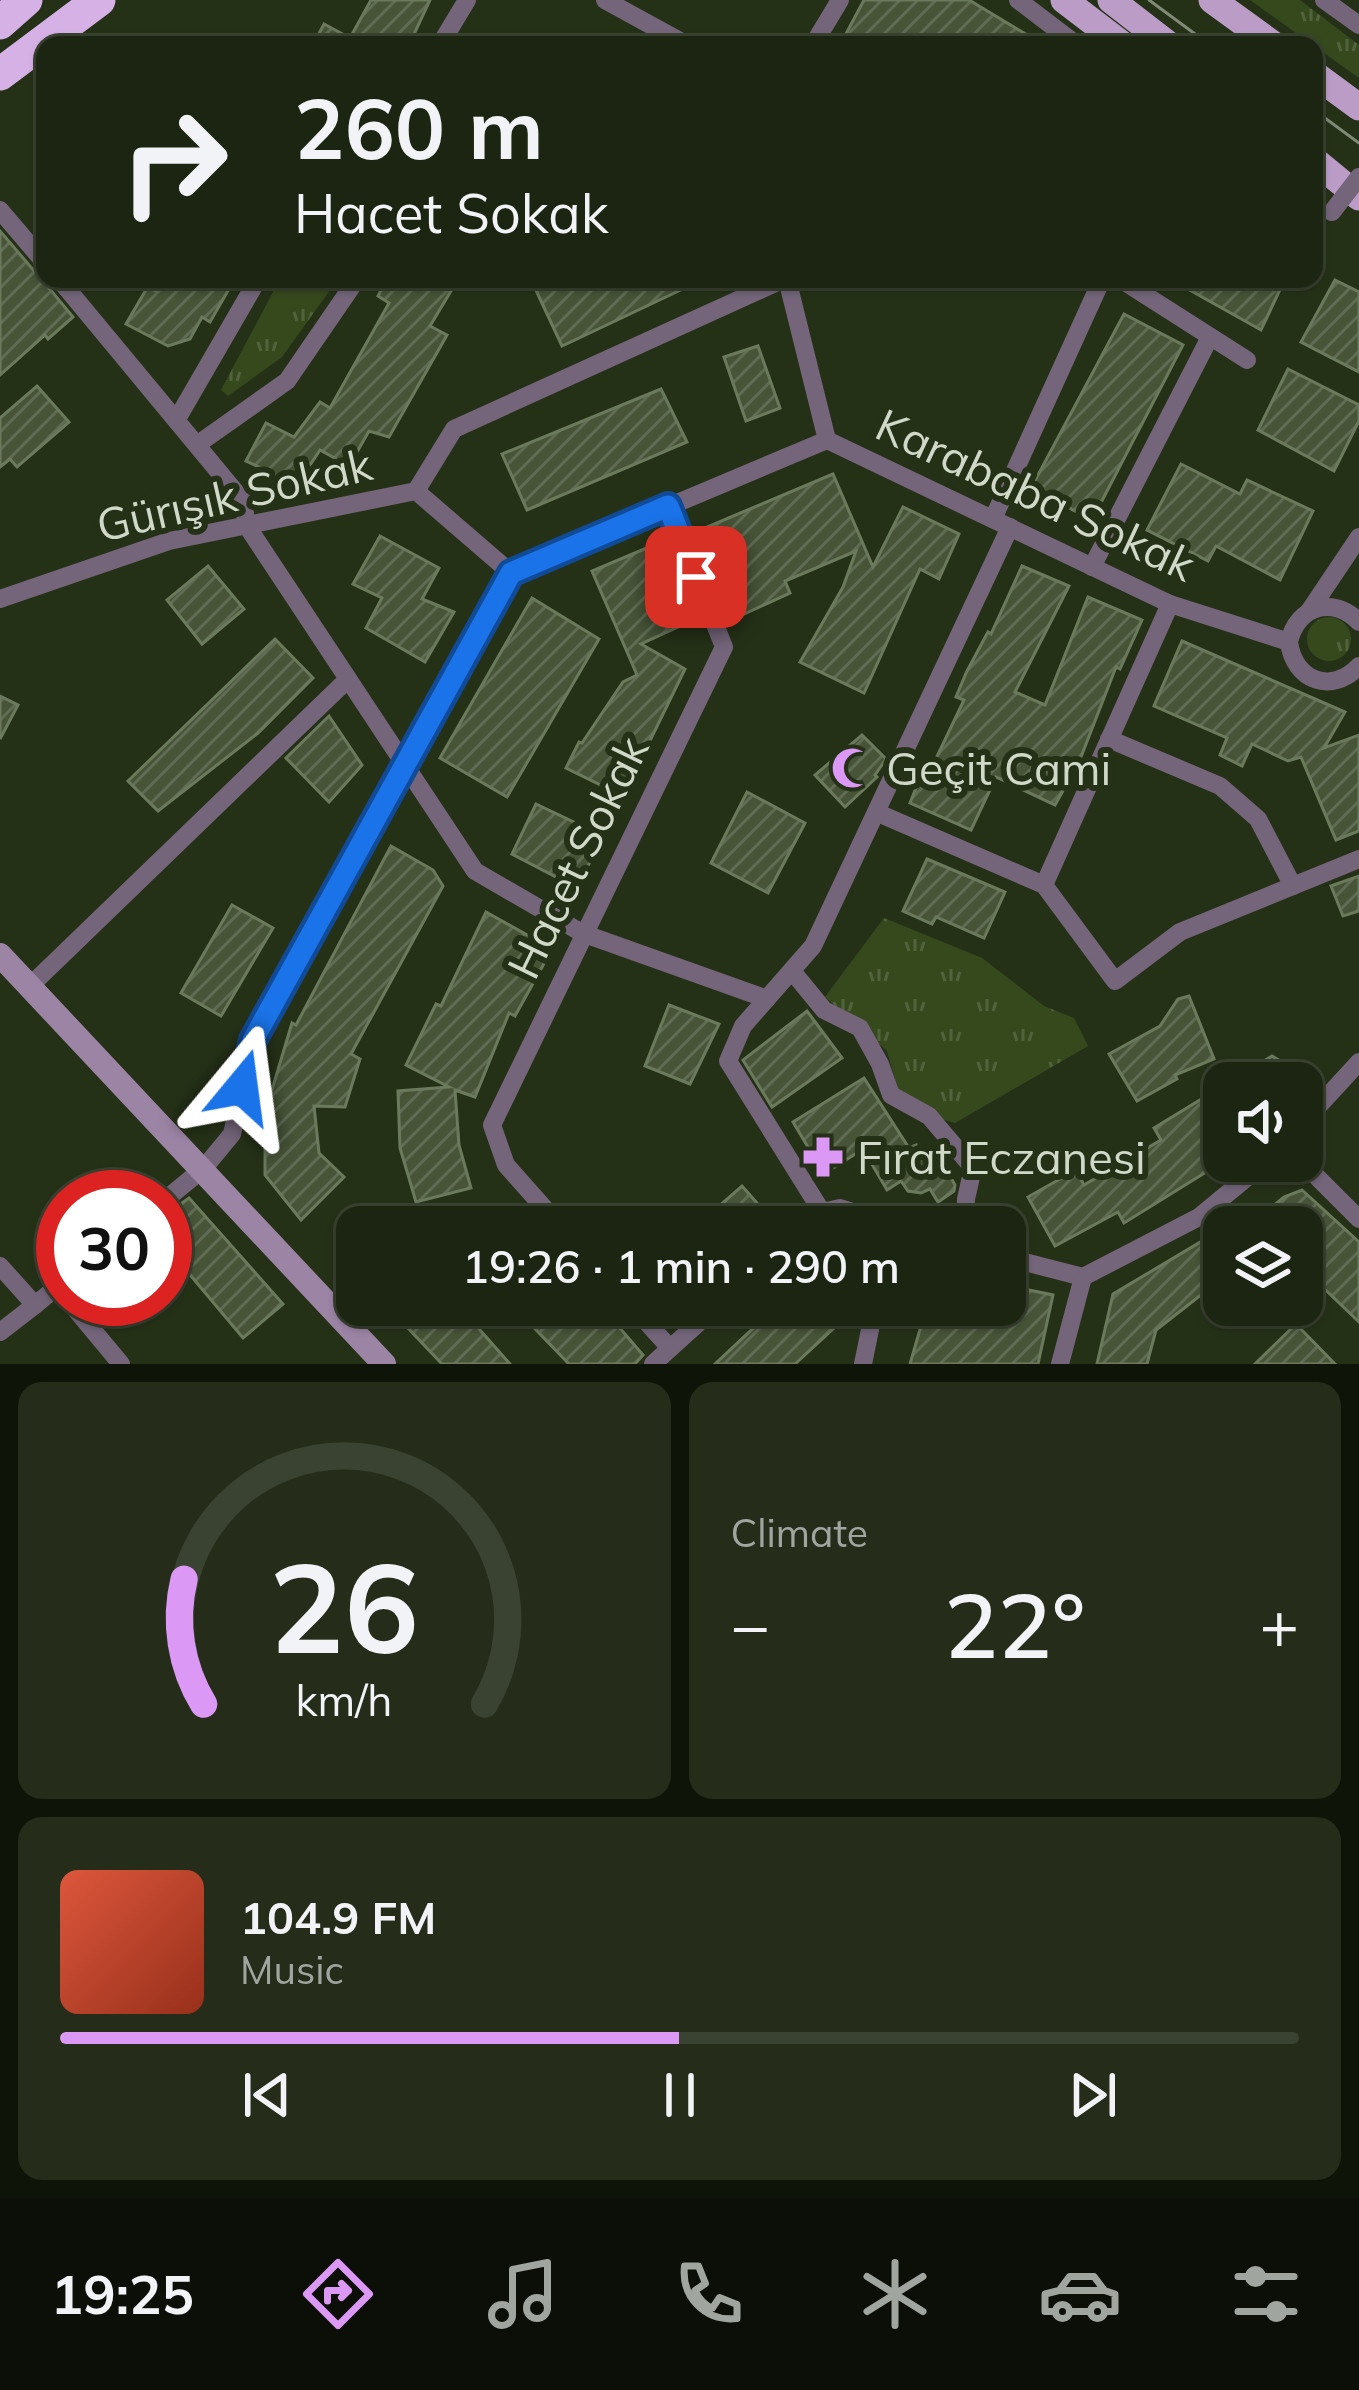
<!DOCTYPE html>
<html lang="en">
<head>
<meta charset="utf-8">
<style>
	:root { --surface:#1c2511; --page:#252d1a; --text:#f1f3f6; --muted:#a0a59f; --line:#3a4231; --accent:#db99f5 }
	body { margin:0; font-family:Mulish,sans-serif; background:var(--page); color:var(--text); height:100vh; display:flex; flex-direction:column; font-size:45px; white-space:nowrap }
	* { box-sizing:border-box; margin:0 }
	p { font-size:39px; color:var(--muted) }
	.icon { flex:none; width:66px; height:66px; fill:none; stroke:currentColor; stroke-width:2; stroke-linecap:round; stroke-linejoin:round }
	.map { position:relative; height:1364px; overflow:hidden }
	.side { display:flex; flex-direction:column; gap:18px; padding:18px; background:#0f1409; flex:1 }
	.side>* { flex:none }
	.guide { position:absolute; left:36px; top:36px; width:1287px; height:252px; border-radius:24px; box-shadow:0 3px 9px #0004,0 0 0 3px var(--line); background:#1c2511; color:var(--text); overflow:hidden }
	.tools { position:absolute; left:1203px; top:1062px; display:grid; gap:24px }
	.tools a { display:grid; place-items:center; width:120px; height:120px; border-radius:24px; background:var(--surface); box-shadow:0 3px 9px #0004,0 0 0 3px var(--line); font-size:60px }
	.speed { position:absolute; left:36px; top:1170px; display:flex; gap:24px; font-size:60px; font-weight:700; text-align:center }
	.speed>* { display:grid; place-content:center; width:156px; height:156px; border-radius:50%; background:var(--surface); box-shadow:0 3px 9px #0004,0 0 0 3px var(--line); line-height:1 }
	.speed .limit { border:18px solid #d22; background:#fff; color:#111 }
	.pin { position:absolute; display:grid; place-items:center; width:102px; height:102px; color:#fff; margin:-51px; border-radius:24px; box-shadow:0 6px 18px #0006 }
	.me { position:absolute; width:132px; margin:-66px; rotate:16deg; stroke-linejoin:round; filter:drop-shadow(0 0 9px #0008) }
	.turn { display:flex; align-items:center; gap:42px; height:252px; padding:0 60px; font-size:54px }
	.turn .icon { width:156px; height:156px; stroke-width:2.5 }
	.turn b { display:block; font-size:84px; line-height:102px }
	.big { font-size:90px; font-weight:600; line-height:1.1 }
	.side .card { flex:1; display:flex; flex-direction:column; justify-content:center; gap:18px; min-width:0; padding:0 42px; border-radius:24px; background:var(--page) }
	.side .dial { align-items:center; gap:0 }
	.dial svg { height:312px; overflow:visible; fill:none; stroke:var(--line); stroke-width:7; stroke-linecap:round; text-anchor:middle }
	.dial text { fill:var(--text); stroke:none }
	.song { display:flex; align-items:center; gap:36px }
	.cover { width:144px; height:144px; border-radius:18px; background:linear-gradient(135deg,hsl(10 70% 55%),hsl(10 70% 35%)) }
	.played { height:12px; border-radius:6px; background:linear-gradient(90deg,var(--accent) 50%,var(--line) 50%) }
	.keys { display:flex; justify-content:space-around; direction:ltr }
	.heat { display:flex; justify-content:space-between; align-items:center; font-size:66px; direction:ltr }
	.side .tiles { flex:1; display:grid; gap:18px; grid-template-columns:1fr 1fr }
	.card:last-child { grid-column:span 2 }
	.trip { position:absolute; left:336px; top:1206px; width:690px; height:120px; border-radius:24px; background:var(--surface); box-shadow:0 3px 9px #0004,0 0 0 3px var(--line); font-weight:600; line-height:120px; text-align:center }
	.tabs { display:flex; height:192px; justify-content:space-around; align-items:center; background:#0b0f07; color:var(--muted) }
	.tabs .icon { width:84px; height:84px }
	.tabs .active { color:var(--accent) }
	.tabs b { font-size:54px; color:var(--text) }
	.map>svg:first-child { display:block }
	.grass { fill:url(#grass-tufts) }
	.building { fill:url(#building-hatch); stroke:#6b7a5c; stroke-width:3 }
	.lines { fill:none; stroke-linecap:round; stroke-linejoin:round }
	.street { stroke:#74657a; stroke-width:18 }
	.secondary { stroke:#9c84a5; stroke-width:24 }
	.primary { stroke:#ba9cc7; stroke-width:27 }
	.highway { stroke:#d6b1e6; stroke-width:33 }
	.tram { stroke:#808975; stroke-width:3 }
	.street-bridge { stroke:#74657a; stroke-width:18 }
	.route-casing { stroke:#114b97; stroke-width:30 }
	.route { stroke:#1a73e8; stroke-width:21 }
	.labels { text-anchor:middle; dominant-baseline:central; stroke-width:12; stroke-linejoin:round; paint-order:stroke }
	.street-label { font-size:45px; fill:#d0d8c8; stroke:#253117 }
	.poi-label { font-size:45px; fill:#d0d8c8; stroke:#253117; text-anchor:start }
</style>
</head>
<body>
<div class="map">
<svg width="1359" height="1364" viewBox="0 0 1359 1364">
	<defs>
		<pattern id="grass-tufts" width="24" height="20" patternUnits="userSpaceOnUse" patternTransform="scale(3)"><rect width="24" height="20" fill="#36491d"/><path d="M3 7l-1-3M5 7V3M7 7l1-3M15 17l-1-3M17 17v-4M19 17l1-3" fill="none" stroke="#52623c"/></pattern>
		<pattern id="building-hatch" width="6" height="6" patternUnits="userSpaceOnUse" patternTransform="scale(3)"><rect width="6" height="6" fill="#475438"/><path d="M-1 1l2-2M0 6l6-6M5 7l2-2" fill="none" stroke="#606c53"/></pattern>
	</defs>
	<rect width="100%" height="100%" fill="#253117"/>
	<g class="grass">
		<path d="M1250,0H1300L1359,45V78Z"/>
		<path d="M280,279H338L282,357L228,396L221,390Z"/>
		<circle cx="1329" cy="639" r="22"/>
		<path d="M884,918L982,958L1044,1006L1074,1018L1088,1046L955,1123L913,1111L898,1090L887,1051L825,997Z"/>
	</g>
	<g class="building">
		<path d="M371,0H430L409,45H313L324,24L350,38Z"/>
		<path d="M864,0H969L1044,45H840Z"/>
		<path d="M0,231L35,272L45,276L49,288L73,317L48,339L45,335L0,375Z"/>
		<path d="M162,279H225L222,285L229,289L210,322L202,317L190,339L168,346L126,324L147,288L156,291Z"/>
		<path d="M387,279H430L451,291L430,326L447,335L389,437L369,431L349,466L320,450L297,485L246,461L266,423L294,437L320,402L330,408L389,303L378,296Z"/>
		<path d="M546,279H704L562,346L534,286Z"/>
		<path d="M1170,279H1285L1261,330Z"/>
		<path d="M1335,280L1359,292V372L1301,342Z"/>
		<path d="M1124,314L1183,345L1092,520L1031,488Z"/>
		<path d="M758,346L780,408L746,421L724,357Z"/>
		<path d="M1288,369L1359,405V421L1334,471L1258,430Z"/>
		<path d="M37,386L69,422L17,467L10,459L0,467V418Z"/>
		<path d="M661,389L687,442L527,510L502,454Z"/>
		<path d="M1181,464L1240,494L1247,480L1313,511L1280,580L1216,546L1208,561L1147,530Z"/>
		<path d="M833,474L873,567L903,507L959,534L939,579L920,569L864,693L800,662L843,587L856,551L785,581L790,593L742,615L707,527Z"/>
		<path d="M380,536L439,568L422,599L454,612L425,662L366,628L382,598L353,584Z"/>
		<path d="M656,544L689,622L641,644L685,669L623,796L566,768L579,742L582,743L623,682L637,675L592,571Z"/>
		<path d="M208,566L244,609L202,644L167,600Z"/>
		<path d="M1022,566L1069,586L1015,692L1045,705L1088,597L1142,620L1120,669L1116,667L1079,762L1055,805L996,777L971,830L910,803L924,768L930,771L964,700L956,697L967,671L988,632L991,634Z"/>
		<path d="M532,598L599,639L507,797L440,758Z"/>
		<path d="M275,639L313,678L258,733L158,811L128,781Z"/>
		<path d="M1182,641L1345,712L1324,748L1359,735V831L1336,840L1301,757L1288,761L1252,744L1242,766L1220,755L1227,738L1154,706Z"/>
		<path d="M0,696L18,705L0,739Z"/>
		<path d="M329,716L362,765L329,802L286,758Z"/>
		<path d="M862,735L886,759L875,775L877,777L845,807L815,775Z"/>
		<path d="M747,792L805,823L768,893L711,863Z"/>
		<path d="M536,804L603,836L577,888L512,854Z"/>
		<path d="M391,846L433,870L443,886L351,1054L360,1059L345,1107L314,1106L319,1153L344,1177L301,1220L265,1175V1113L292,1023L296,1025Z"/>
		<path d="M927,859L1005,892L984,938L936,917L932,924L903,911Z"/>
		<path d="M1359,876V911L1343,916L1331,886Z"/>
		<path d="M232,905L273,928L221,1016L181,993Z"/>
		<path d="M486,912L552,949L515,1016L509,1013L475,1097L455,1090L459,1145L471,1188L416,1202L400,1148L398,1091L449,1087L406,1065L436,1004L441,1006Z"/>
		<path d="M1189,996L1214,1059L1175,1075L1177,1079L1137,1101L1109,1054L1160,1026L1178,999Z"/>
		<path d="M669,1005L719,1024L690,1084L645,1066Z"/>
		<path d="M807,1011L842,1058L772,1107L743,1060Z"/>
		<path d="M1272,1056L1318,1083H1249L1251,1069Z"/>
		<path d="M864,1078L909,1148L916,1145L919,1160L935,1149L955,1185L954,1191L938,1202L930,1189L921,1193L908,1191L901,1181L887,1190L863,1149L824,1174L793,1122Z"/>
		<path d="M1208,1095H1214L1224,1110V1161L1124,1223L1118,1212L1055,1246L1028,1197L1076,1170L1084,1185L1161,1140L1154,1128Z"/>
		<path d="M742,1186L778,1227H695Z"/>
		<path d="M1302,1190L1359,1242V1322L1310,1275L1314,1271L1302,1259V1227H1247L1284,1197Z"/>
		<path d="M189,1198L283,1304L243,1338L186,1270L165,1288V1215Z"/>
		<path d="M1224,1228V1288L1211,1299L1206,1291L1156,1330L1147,1364H1097L1113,1294Z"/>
		<path d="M1005,1285L1053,1295L1038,1364H910L923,1319L888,1312L889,1305H1005Z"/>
		<path d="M386,1305H458L510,1364H442Z"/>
		<path d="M512,1305H600L643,1355L635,1364H569Z"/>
		<path d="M778,1305H859L795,1364H715Z"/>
		<path d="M1296,1324L1335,1364H1255Z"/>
	</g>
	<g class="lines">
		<g class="street">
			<path d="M605,0L687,45"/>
			<path d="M1018,0L1077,45"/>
			<path d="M1324,0L1359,25"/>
			<path d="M440,45L467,0"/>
			<path d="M813,45L840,0"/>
			<path d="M0,210L45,263"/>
			<path d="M59,279L243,501L247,526L475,871L582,933L767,999"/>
			<path d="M787,279L827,440"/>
			<path d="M1120,279L1247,360"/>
			<path d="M177,419L258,279"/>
			<path d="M198,444L287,381L357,279"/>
			<path d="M416,491L511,573"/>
			<path d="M993,519L1102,279"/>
			<path d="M1092,567L1210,337"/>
			<path d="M0,599L169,541L416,491L454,429L784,279"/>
			<path d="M1310,610L1359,537"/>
			<path d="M1359,622C1333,595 1297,606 1289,642C1294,681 1332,695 1359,666"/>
			<path d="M1109,739L1220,786L1258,819L1293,886"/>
			<path d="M878,813L1044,885L1115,981L1180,932L1359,859"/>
			<path d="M1044,885L1170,604"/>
			<path d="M792,971L824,1010L860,1028L880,1064L891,1095L929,1116L973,1168L966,1199L965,1227"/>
			<path d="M30,986L348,679"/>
			<path d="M1302,1124L1359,1062"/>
			<path d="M1301,1161L1359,1219"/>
			<path d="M165,1200L204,1168L232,1134L253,1040L511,573L827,440L1170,604L1289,642"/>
			<path d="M561,1227L506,1165L492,1125L724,647L668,506"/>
			<path d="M901,1227L840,1208L822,1212L728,1061L743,1026L813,946L1010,527"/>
			<path d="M1005,1257L1083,1277L1199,1217L1267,1161"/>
			<path d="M0,1266L35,1305L63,1282"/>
			<path d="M67,1299L121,1364"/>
			<path d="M631,1305L670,1348"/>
			<path d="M0,1332L35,1305"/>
			<path d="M653,1364L718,1305"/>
			<path d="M863,1364L875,1305"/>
			<path d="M1060,1364L1083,1277"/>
		</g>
		<path class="secondary" d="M0,955L384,1364"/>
		<g class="primary">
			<path d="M1064,0L1123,45"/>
			<path d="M1111,0L1169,45"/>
			<path d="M1212,0L1274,45"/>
			<path d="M1314,74L1359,107"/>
			<path d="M1314,160L1359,197"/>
		</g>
		<g class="highway">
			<path d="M0,23L26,0"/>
			<path d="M0,74L99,0"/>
		</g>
		<g class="tram">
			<path d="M1149,0L1210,45"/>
			<path d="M1314,110L1359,143"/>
		</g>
		<path class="street-bridge" d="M1332,212L1359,177"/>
	</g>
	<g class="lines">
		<g class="route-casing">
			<path id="route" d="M242,1087L253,1040L511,573L668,506L696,577"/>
		</g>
		<use href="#route" class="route"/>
	</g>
	<defs>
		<g id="mosque-bare" transform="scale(3.24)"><path d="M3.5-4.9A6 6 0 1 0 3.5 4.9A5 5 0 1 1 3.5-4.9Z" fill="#db99f5" stroke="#253117" stroke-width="2.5" paint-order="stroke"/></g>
		<g id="pharmacy-bare" transform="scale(3.24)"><path d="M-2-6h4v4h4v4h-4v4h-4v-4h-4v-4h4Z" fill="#db99f5" stroke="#253117" stroke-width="2.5" paint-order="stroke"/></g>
	</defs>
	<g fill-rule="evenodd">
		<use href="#mosque-bare" x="852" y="768"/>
		<use href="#pharmacy-bare" x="823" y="1157"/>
	</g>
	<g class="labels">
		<g class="street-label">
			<text transform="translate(234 494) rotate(-13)">Gürışık Sokak</text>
			<text transform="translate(1036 494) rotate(25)">Karababa Sokak</text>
			<text transform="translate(577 857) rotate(-64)">Hacet Sokak</text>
		</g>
		<g class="poi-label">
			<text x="886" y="768">Geçit Cami</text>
			<text x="857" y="1157">Fırat Eczanesi</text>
		</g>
	</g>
</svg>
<div class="tools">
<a><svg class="icon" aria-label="sound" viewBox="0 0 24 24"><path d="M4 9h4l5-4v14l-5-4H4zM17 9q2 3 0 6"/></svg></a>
<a><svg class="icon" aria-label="layers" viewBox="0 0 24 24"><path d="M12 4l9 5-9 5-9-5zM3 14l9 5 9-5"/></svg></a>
</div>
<div class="speed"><div class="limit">30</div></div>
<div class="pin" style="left:696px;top:577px;background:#d93025"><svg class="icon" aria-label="arrive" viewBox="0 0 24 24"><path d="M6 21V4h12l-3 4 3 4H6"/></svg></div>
<svg class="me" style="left:242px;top:1087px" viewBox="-20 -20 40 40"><path d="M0-17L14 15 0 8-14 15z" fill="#1a73e8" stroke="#fff" stroke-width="4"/></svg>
<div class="trip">19:26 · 1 min · 290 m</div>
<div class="guide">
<div class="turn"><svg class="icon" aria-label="right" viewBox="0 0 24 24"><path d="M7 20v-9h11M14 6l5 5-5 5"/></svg><div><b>260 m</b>Hacet Sokak</div></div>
</div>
</div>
<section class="side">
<div class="tiles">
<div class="card dial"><svg viewBox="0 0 100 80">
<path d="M14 69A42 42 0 1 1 86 69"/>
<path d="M14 69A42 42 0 0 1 9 37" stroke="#db99f5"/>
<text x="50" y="56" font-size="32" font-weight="700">26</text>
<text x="50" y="72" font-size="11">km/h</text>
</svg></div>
<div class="card"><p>Climate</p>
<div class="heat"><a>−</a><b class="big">22°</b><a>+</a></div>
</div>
<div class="card">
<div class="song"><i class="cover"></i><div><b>104.9 FM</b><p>Music</p></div></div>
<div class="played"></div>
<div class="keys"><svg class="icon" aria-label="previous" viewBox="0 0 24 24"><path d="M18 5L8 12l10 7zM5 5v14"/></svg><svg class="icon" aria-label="pause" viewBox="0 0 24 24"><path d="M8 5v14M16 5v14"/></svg><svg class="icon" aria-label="next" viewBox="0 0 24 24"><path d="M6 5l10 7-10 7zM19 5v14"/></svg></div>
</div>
</div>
</section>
<nav class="tabs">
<b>19:25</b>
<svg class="icon active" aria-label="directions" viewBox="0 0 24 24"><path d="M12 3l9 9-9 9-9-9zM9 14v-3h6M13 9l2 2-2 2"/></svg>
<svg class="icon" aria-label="music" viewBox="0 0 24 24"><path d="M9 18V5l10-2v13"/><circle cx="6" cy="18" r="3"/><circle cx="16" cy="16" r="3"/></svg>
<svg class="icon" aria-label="phone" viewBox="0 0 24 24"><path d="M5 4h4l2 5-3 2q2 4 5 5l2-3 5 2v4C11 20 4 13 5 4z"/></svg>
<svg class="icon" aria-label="climate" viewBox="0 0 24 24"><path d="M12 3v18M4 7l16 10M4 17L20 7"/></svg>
<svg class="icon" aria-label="car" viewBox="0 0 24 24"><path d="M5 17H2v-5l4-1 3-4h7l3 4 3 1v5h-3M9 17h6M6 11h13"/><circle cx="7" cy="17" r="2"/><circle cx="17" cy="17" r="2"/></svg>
<svg class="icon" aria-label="filters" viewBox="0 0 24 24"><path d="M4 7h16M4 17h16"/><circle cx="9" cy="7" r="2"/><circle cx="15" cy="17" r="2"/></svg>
</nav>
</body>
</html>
